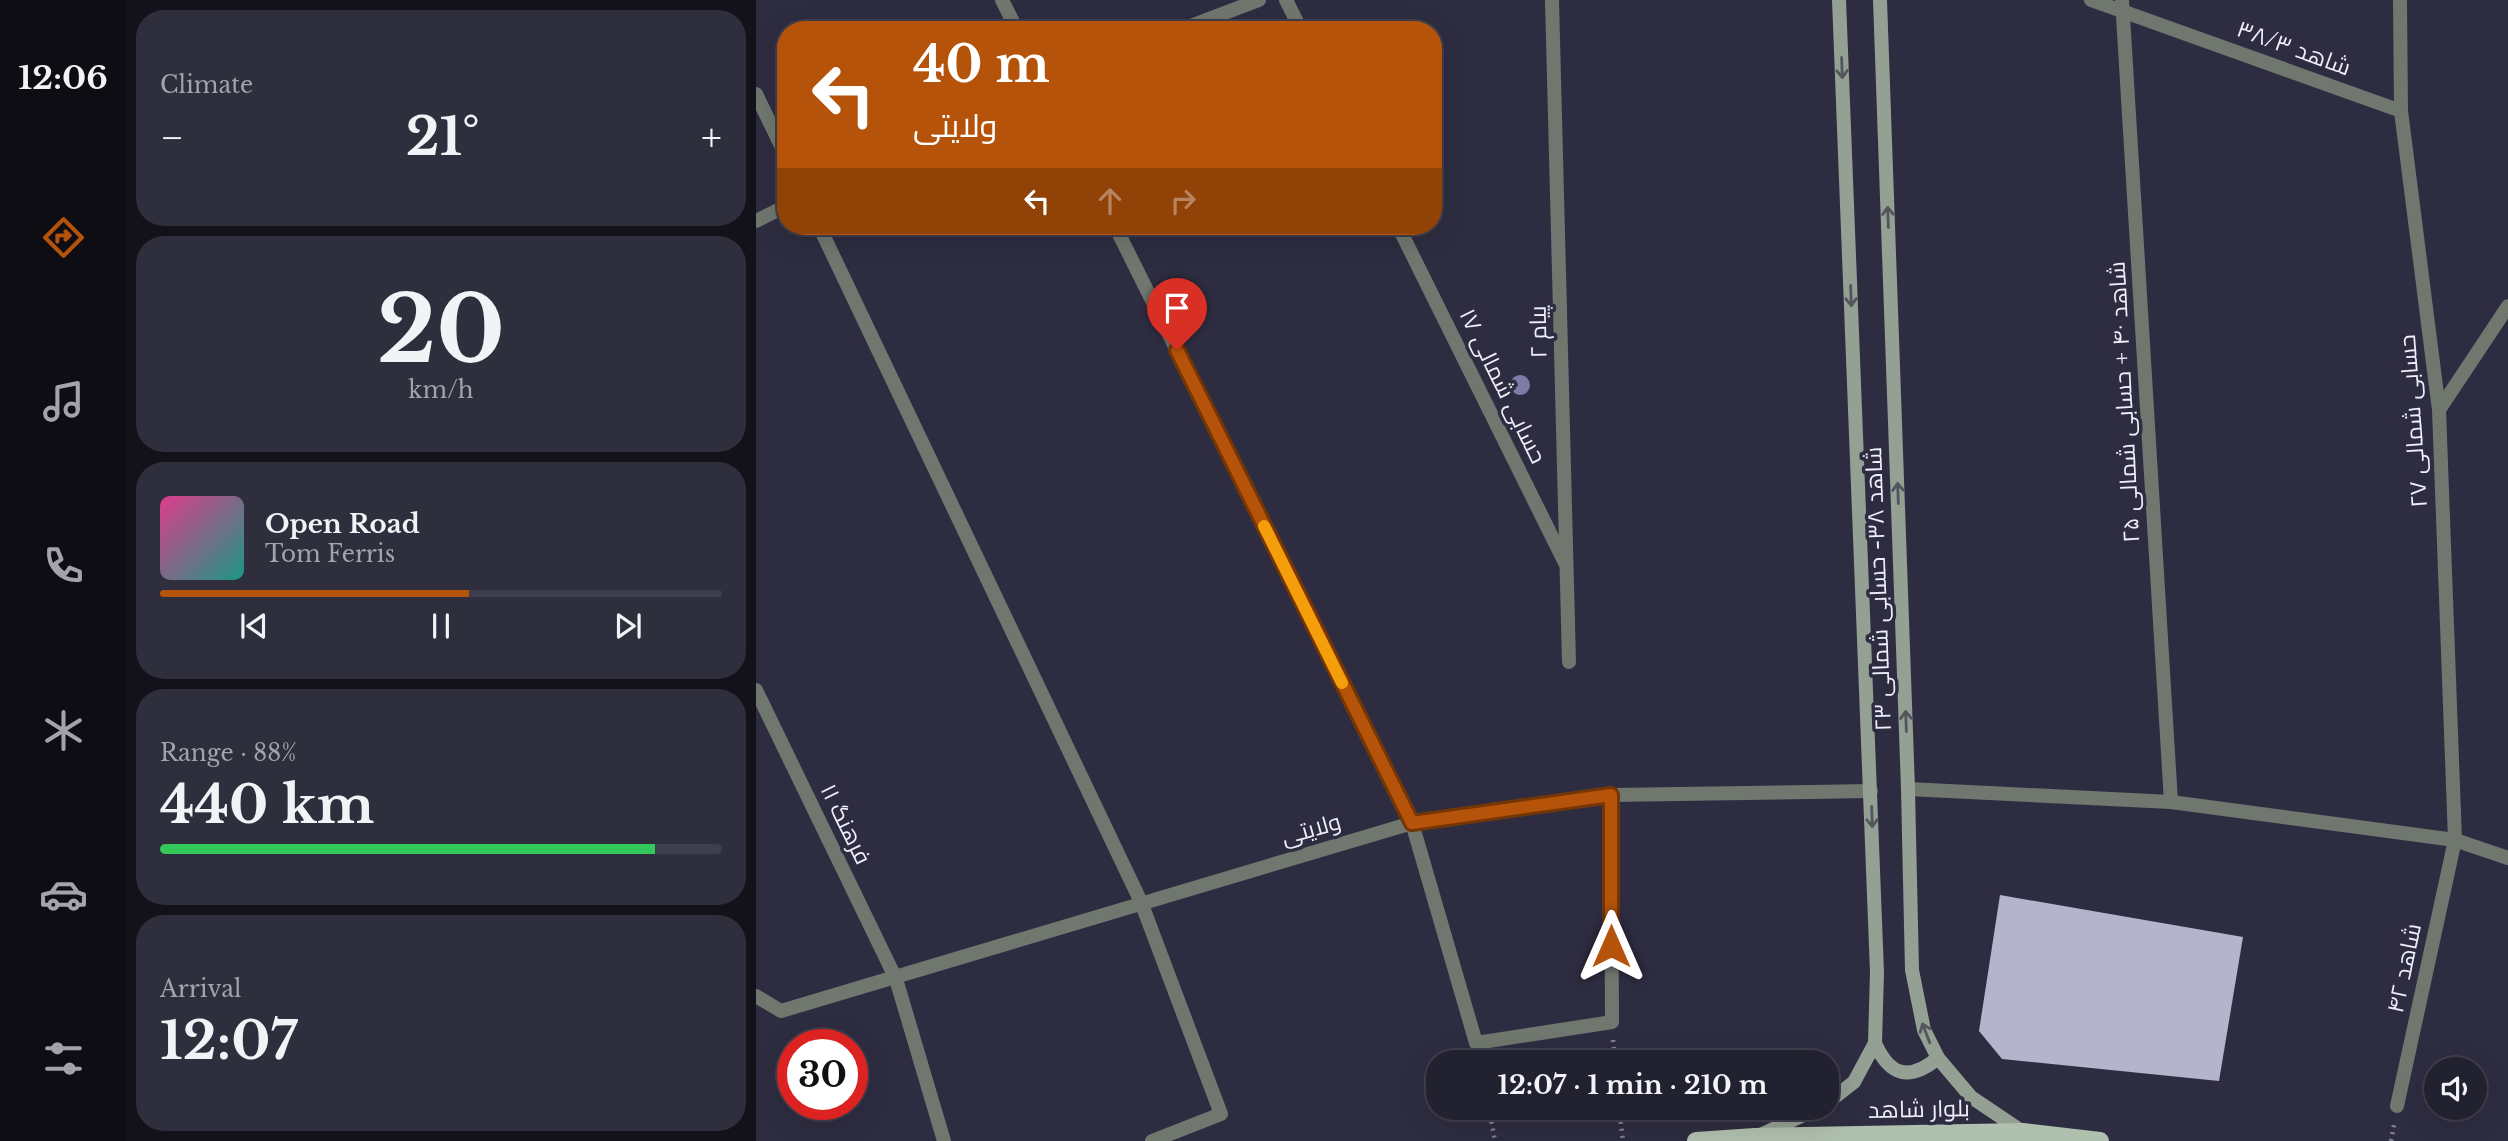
<!DOCTYPE html>
<html lang="en">
<head>
<meta charset="utf-8">
<style>
	:root { --surface:#222130; --page:#2e2e3c; --text:#f1f3f6; --muted:#a2a3ab; --line:#3f3e4c; --accent:#b45309 }
	body { margin:0; font-family:"Libre Baskerville",Cairo,serif; background:var(--page); color:var(--text); height:100vh; display:flex; flex-direction:column; font-size:26px; white-space:nowrap }
	* { box-sizing:border-box; margin:0 }
	p { font-size:23px; color:var(--muted) }
	.icon { flex:none; width:38px; height:38px; fill:none; stroke:currentColor; stroke-width:2; stroke-linecap:round; stroke-linejoin:round }
	.map { position:relative; flex:1; overflow:hidden }
	.panel { display:flex; flex-direction:column; gap:10px; padding:10px; background:#13121a; width:630px }
	.panel>* { flex:none }
	.top-card { position:absolute; left:21px; top:21px; width:665px; height:214px; border-radius:28px; box-shadow:0 7px 28px #0002,0 0 0 2px var(--line); background:#b45309; color:#fff; overflow:hidden }
	.fabs { position:absolute; left:1668px; top:1057px; display:grid; gap:14px }
	.fabs a { display:grid; place-items:center; width:63px; height:63px; border-radius:50%; background:var(--surface); box-shadow:0 7px 28px #0002,0 0 0 2px var(--line); font-size:35px }
	.speed { position:absolute; left:21px; top:1029px; display:flex; gap:14px; font-size:35px; font-weight:700; text-align:center }
	.speed>* { display:grid; place-content:center; width:91px; height:91px; border-radius:50%; background:var(--surface); box-shadow:0 7px 28px #0002,0 0 0 2px var(--line); line-height:1 }
	.speed .limit { border:10px solid #d22; background:#fff; color:#111 }
	.pin { position:absolute; display:grid; place-items:center; width:60px; height:60px; color:#fff; margin:-72px -30px; border-radius:50% 50% 50% 0; rotate:-45deg; box-shadow:0 0 7px #0007 }
	.pin .icon { rotate:45deg }
	.me { position:absolute; width:77px; margin:-38px; rotate:0deg; stroke-linejoin:round; filter:drop-shadow(0 0 5px #0008) }
	.turn { display:flex; align-items:center; gap:24px; height:147px; padding:0 21px; font-size:32px }
	.turn .icon { width:91px; height:91px; stroke-width:2.5 }
	.turn b { display:block; font-size:49px; line-height:60px }
	.lanes { display:flex; align-items:center; height:66px; padding:0 21px; background:#0003; justify-content:center; gap:35px; direction:ltr }
	.lanes .off { opacity:.35 }
	.big { font-size:52px; font-weight:700; line-height:1.1 }
	.panel .widget { flex:1; display:flex; flex-direction:column; justify-content:center; gap:10px; min-width:0; padding:0 24px; border-radius:28px; background:var(--page) }
	.panel .dial { align-items:center; gap:0 }
	.dial b { font-size:91px; line-height:1 }
	.song { display:flex; align-items:center; gap:21px }
	.cover { width:84px; height:84px; border-radius:10px; background:linear-gradient(135deg,hsl(330 70% 55%),hsl(170 70% 35%)) }
	.played { height:7px; border-radius:4px; background:linear-gradient(90deg,var(--accent) 55%,var(--line) 55%) }
	.keys { display:flex; justify-content:space-around; direction:ltr }
	.heat { display:flex; justify-content:space-between; align-items:center; font-size:38px; direction:ltr }
	.charge { height:10px; border-radius:5px; background:linear-gradient(90deg,#34c759 88%,var(--line) 0) }
	.trip { position:absolute; left:670px; top:1050px; width:413px; height:70px; border-radius:28px; background:var(--surface); box-shadow:0 7px 28px #0002,0 0 0 2px var(--line); font-weight:700; line-height:70px; text-align:center }
	main { display:flex; flex:1; min-height:0 }
	.menu { display:flex; flex-direction:column; width:126px; justify-content:space-around; align-items:center; background:#0e0d13; color:var(--muted) }
	.menu .icon { width:49px; height:49px }
	.menu .current { color:var(--accent) }
	.menu b { font-size:32px; color:var(--text) }
	.map>svg:first-child { display:block }
	.building { fill:#b5b4cd }
	.lines { fill:none; stroke-linecap:round; stroke-linejoin:round }
	.path { stroke:#838293; stroke-width:4.5; stroke-dasharray:2 5; stroke-linecap:butt }
	.street { stroke:#70776f; stroke-width:14 }
	.secondary { stroke:#94a093; stroke-width:14 }
	.primary { stroke:#b0c0ae; stroke-width:18 }
	.tree { fill:#7f7ba7 }
	.oneway { stroke:#52555d }
	.route-casing { stroke:#753606; stroke-width:18 }
	.route { stroke:#b45309; stroke-width:12 }
	.slow { stroke:#f59e0b; stroke-width:12 }
	.labels { text-anchor:middle; dominant-baseline:central; stroke-width:7; stroke-linejoin:round; paint-order:stroke }
	.street-label { font-size:23px; fill:#efeffc; stroke:#2e2c40 }
</style>
</head>
<body>
<main>
<nav class="menu">
<b>12:06</b>
<svg class="icon current" aria-label="directions" viewBox="0 0 24 24"><path d="M12 3l9 9-9 9-9-9zM9 14v-3h6M13 9l2 2-2 2"/></svg>
<svg class="icon" aria-label="music" viewBox="0 0 24 24"><path d="M9 18V5l10-2v13"/><circle cx="6" cy="18" r="3"/><circle cx="16" cy="16" r="3"/></svg>
<svg class="icon" aria-label="phone" viewBox="0 0 24 24"><path d="M5 4h4l2 5-3 2q2 4 5 5l2-3 5 2v4C11 20 4 13 5 4z"/></svg>
<svg class="icon" aria-label="climate" viewBox="0 0 24 24"><path d="M12 3v18M4 7l16 10M4 17L20 7"/></svg>
<svg class="icon" aria-label="car" viewBox="0 0 24 24"><path d="M5 17H2v-5l4-1 3-4h7l3 4 3 1v5h-3M9 17h6M6 11h13"/><circle cx="7" cy="17" r="2"/><circle cx="17" cy="17" r="2"/></svg>
<svg class="icon" aria-label="filters" viewBox="0 0 24 24"><path d="M4 7h16M4 17h16"/><circle cx="9" cy="7" r="2"/><circle cx="15" cy="17" r="2"/></svg>
</nav>
<section class="panel">
<div class="widget"><p>Climate</p>
<div class="heat"><a>−</a><b class="big">21°</b><a>+</a></div>
</div>
<div class="widget dial"><b>20</b><p>km/h</p></div>
<div class="widget">
<div class="song"><i class="cover"></i><div><b>Open Road</b><p>Tom Ferris</p></div></div>
<div class="played"></div>
<div class="keys"><svg class="icon" aria-label="previous" viewBox="0 0 24 24"><path d="M18 5L8 12l10 7zM5 5v14"/></svg><svg class="icon" aria-label="pause" viewBox="0 0 24 24"><path d="M8 5v14M16 5v14"/></svg><svg class="icon" aria-label="next" viewBox="0 0 24 24"><path d="M6 5l10 7-10 7zM19 5v14"/></svg></div>
</div>
<div class="widget"><p>Range · 88%</p><b class="big">440 km</b><div class="charge"></div></div>
<div class="widget"><p>Arrival</p><b class="big">12:07</b></div>
</section>
<div class="map">
<svg width="1752" height="1141" viewBox="0 0 1752 1141">
	<rect width="100%" height="100%" fill="#2e2c40"/>
	<path class="building" d="M1244,895L1487,937L1463,1081L1246,1059L1223,1031Z"/>
	<g class="lines">
		<g class="path">
			<path d="M857,1040L859,1062"/>
			<path d="M733,1108L739,1141"/>
			<path d="M863,1108L867,1141"/>
			<path d="M1635,1141L1638,1125"/>
		</g>
		<g class="street">
			<path d="M246,0L261,30"/>
			<path d="M530,0L545,30"/>
			<path d="M796,0L813,662"/>
			<path d="M1335,0L1645,111"/>
			<path d="M1366,0L1415,802"/>
			<path d="M424,30L503,0"/>
			<path d="M0,94L30,156"/>
			<path d="M0,221L30,206"/>
			<path d="M63,226L385,902L465,1114L396,1141"/>
			<path d="M359,226L656,823L720,1043L856,1022L855,795"/>
			<path d="M642,226L809,563"/>
			<path d="M1683,410L1752,306"/>
			<path d="M0,690L140,979L188,1141"/>
			<path d="M1152,789L1415,802L1699,840L1752,858"/>
			<path d="M0,996L25,1011L656,823L855,795L1115,791"/>
			<path d="M1641,1106L1699,840L1683,410L1645,111L1644,0"/>
		</g>
		<g class="secondary">
			<path d="M1124,0L1152,789L1156,970L1168,1030L1182,1058L1215,1097L1267,1132"/>
			<path d="M1119,1043C1134,1077 1154,1081 1182,1058"/>
			<path d="M1071,1103L1098,1082L1119,1043L1121,972L1083,0"/>
			<path d="M1004,1135L1063,1108"/>
		</g>
		<path class="primary" d="M940,1141L999,1137L1267,1132L1344,1141"/>
	</g>
	<circle class="tree" cx="764" cy="385" r="10"/>
	<defs><path id="oneway-shaft" d="M-6 0H5M1.5-3L5.5 0L1.5 3" fill="none" stroke-width="1.6" stroke-linecap="round" stroke-linejoin="round" transform="scale(1.75)"/></defs>
	<g class="oneway">
		<use href="#oneway-shaft" transform="translate(1086 68) rotate(88)"/>
		<use href="#oneway-shaft" transform="translate(1132 217) rotate(-92)"/>
		<use href="#oneway-shaft" transform="translate(1095 296) rotate(88)"/>
		<use href="#oneway-shaft" transform="translate(1142 493) rotate(-92)"/>
		<use href="#oneway-shaft" transform="translate(1150 721) rotate(-92)"/>
		<use href="#oneway-shaft" transform="translate(1116 817) rotate(88)"/>
		<use href="#oneway-shaft" transform="translate(1170 1033) rotate(-111)"/>
	</g>
	<g class="lines">
		<g class="route-casing">
			<path id="route" d="M421,350L656,823L855,795V946"/>
		</g>
		<use href="#route" class="route"/>
		<path class="slow" d="M508,526L586,683"/>
	</g>
	<g class="labels">
		<g class="street-label">
			<text transform="translate(1538 48) rotate(20)">شاهد ۳۸/۳</text>
			<text transform="translate(782 332) rotate(-91)">پیام ۲</text>
			<text transform="translate(747 386) rotate(64)">حسابی شمالی ۱۷</text>
			<text transform="translate(1368 402) rotate(-93)">شاهد ۴۰ + حسابی شمالی ۲۵</text>
			<text transform="translate(1657 421) rotate(-94)">حسابی شمالی ۲۷</text>
			<text transform="translate(1122 589) rotate(-92)">شاهد ۳۸- حسابی شمالی ۲۳</text>
			<text transform="translate(90 824) rotate(64)">فرهنگ ۱۱</text>
			<text transform="translate(555 829) rotate(-16)">ولایتی</text>
			<text transform="translate(1648 968) rotate(-78)">شاهد ۴۲</text>
			<text transform="translate(1163 1109) rotate(-1)">بلوار شاهد</text>
		</g>
	</g>
</svg>
<div class="fabs">
<a><svg class="icon" aria-label="sound" viewBox="0 0 24 24"><path d="M4 9h4l5-4v14l-5-4H4zM17 9q2 3 0 6"/></svg></a>
</div>
<div class="speed"><div class="limit">30</div></div>
<div class="pin" style="left:421px;top:350px;background:#d93025"><svg class="icon" aria-label="arrive" viewBox="0 0 24 24"><path d="M6 21V4h12l-3 4 3 4H6"/></svg></div>
<svg class="me" style="left:855px;top:946px" viewBox="-20 -20 40 40"><path d="M0-17L14 15 0 8-14 15z" fill="#b45309" stroke="#fff" stroke-width="4"/></svg>
<div class="trip">12:07 · 1 min · 210 m</div>
<div class="top-card">
<div class="turn"><svg class="icon" aria-label="left" viewBox="0 0 24 24"><path d="M17 20v-9H6M10 6l-5 5 5 5"/></svg><div><b>40 m</b>ولایتی</div></div>
<div class="lanes"><svg class="icon" aria-label="left" viewBox="0 0 24 24"><path d="M17 20v-9H6M10 6l-5 5 5 5"/></svg><svg class="icon off" aria-label="ahead" viewBox="0 0 24 24"><path d="M12 20V5M6 11l6-6 6 6"/></svg><svg class="icon off" aria-label="right" viewBox="0 0 24 24"><path d="M7 20v-9h11M14 6l5 5-5 5"/></svg></div>
</div>
</div>
</main>
</body>
</html>
